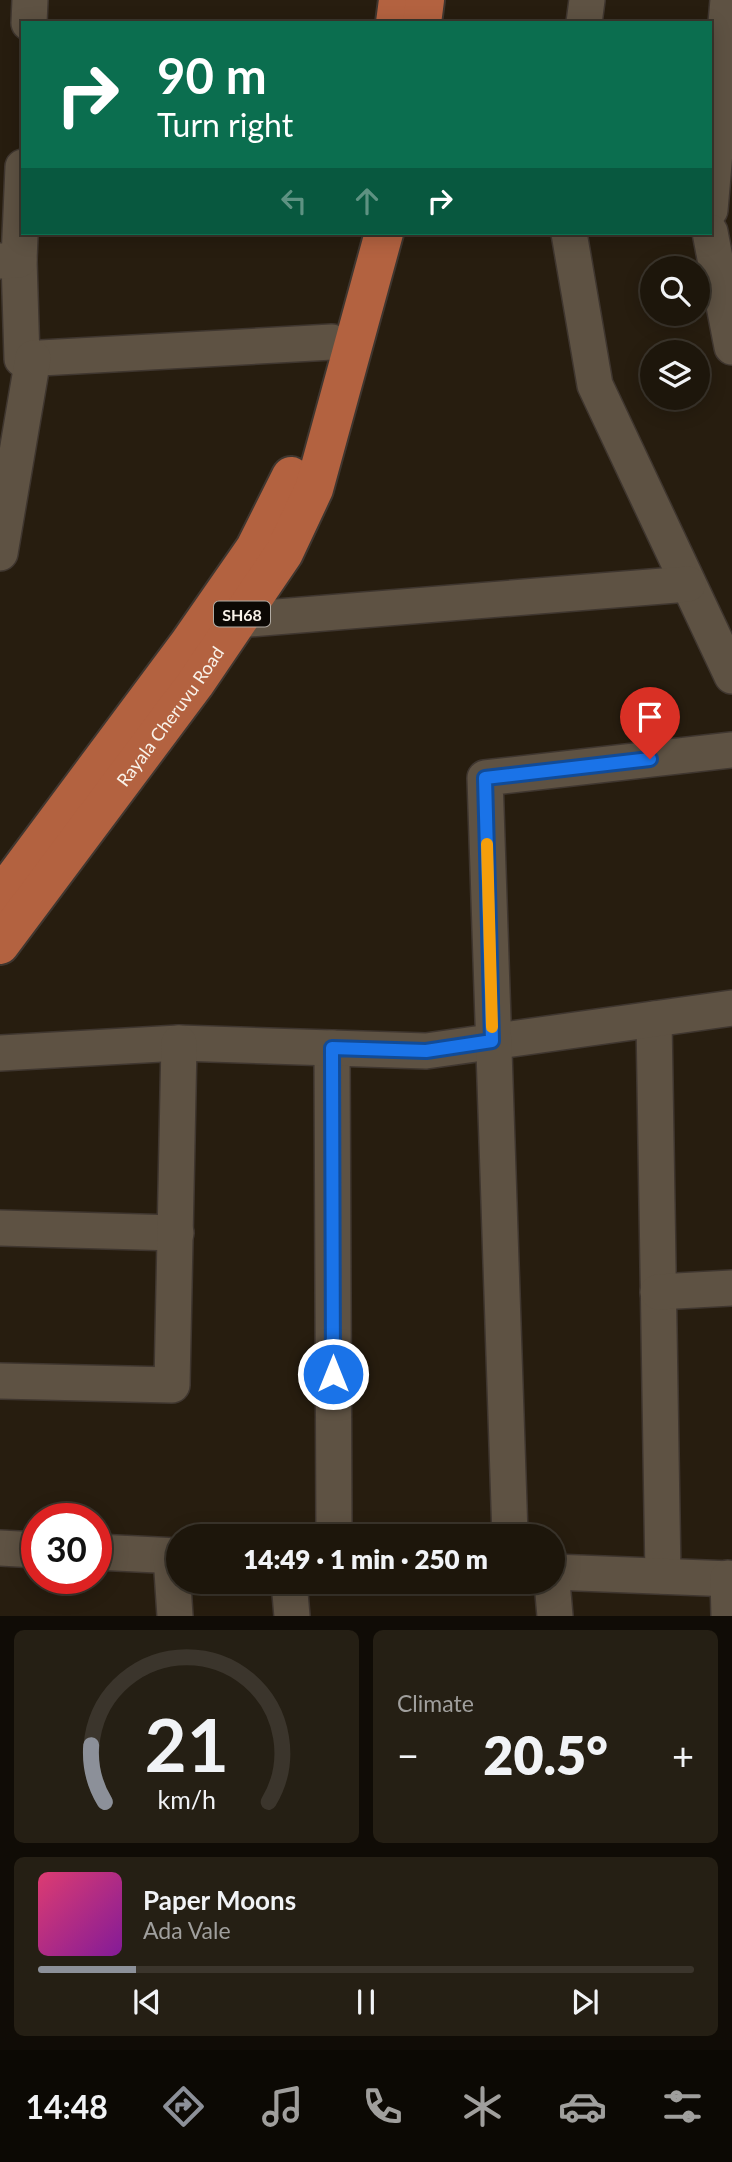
<!DOCTYPE html>
<html lang="en">
<head>
<meta charset="utf-8">
<style>
	:root { --surface:#1d160b; --page:#251f14; --text:#f1f3f6; --muted:#a09f9d; --line:#3b352c; --accent:#8c9099 }
	body { margin:0; font-family:Lato,sans-serif; background:var(--page); color:var(--text); height:100vh; display:flex; flex-direction:column; font-size:26px; white-space:nowrap }
	* { box-sizing:border-box; margin:0 }
	p { font-size:23px; color:var(--muted) }
	.icon { flex:none; width:38px; height:38px; fill:none; stroke:currentColor; stroke-width:2; stroke-linecap:round; stroke-linejoin:round }
	.map { position:relative; height:1616px; overflow:hidden }
	.sheet { display:flex; flex-direction:column; gap:14px; padding:14px; background:#100c06; flex:1 }
	.sheet>* { flex:none }
	.guide { position:absolute; left:21px; top:21px; width:691px; height:214px; border-radius:0px; box-shadow:0 4px 18px #0003,0 0 0 2px var(--line); background:#0b6e4f; color:#fff; overflow:hidden }
	.controls { position:absolute; left:640px; top:256px; display:grid; gap:14px }
	.controls a { display:grid; place-items:center; width:70px; height:70px; border-radius:50%; background:var(--surface); box-shadow:0 4px 18px #0003,0 0 0 2px var(--line); font-size:35px }
	.speed { position:absolute; left:21px; top:1503px; display:flex; gap:14px; font-size:35px; font-weight:700; text-align:center }
	.speed>* { display:grid; place-content:center; width:91px; height:91px; border-radius:50%; background:var(--surface); box-shadow:0 4px 18px #0003,0 0 0 2px var(--line); line-height:1 }
	.speed .limit { border:10px solid #d22; background:#fff; color:#111 }
	.pin { position:absolute; display:grid; place-items:center; width:60px; height:60px; color:#fff; margin:-72px -30px; border-radius:50% 50% 50% 0; rotate:-45deg; box-shadow:0 0 7px #0007 }
	.pin .icon { rotate:45deg }
	.me { position:absolute; width:77px; margin:-38px; rotate:0deg; stroke-linejoin:round; filter:drop-shadow(0 0 5px #0008) }
	.turn { display:flex; align-items:center; gap:24px; height:147px; padding:0 21px; font-size:32px }
	.turn .icon { width:91px; height:91px; stroke-width:2.5 }
	.turn b { display:block; font-size:49px; line-height:60px }
	.lanes { display:flex; align-items:center; height:66px; padding:0 21px; background:#0003; justify-content:center; gap:35px; direction:ltr }
	.lanes .off { opacity:.35 }
	.big { font-size:52px; font-weight:800; line-height:1.1 }
	.sheet .tile { flex:1; display:flex; flex-direction:column; justify-content:center; gap:10px; min-width:0; padding:0 24px; border-radius:10px; background:var(--page) }
	.sheet .dial { align-items:center; gap:0 }
	.dial svg { height:182px; overflow:visible; fill:none; stroke:var(--line); stroke-width:7; stroke-linecap:round; text-anchor:middle }
	.dial text { fill:var(--text); stroke:none }
	.song { display:flex; align-items:center; gap:21px }
	.cover { width:84px; height:84px; border-radius:10px; background:linear-gradient(135deg,hsl(340 70% 55%),hsl(290 70% 35%)) }
	.played { height:7px; border-radius:4px; background:linear-gradient(90deg,var(--accent) 15%,var(--line) 15%) }
	.keys { display:flex; justify-content:space-around; direction:ltr }
	.heat { display:flex; justify-content:space-between; align-items:center; font-size:38px; direction:ltr }
	.sheet .tiles { flex:1; display:grid; gap:14px; grid-template-columns:1fr 1fr }
	.tile:last-child { grid-column:span 2 }
	.trip { position:absolute; left:166px; top:1524px; width:399px; height:70px; border-radius:35px; background:var(--surface); box-shadow:0 4px 18px #0003,0 0 0 2px var(--line); font-weight:800; line-height:70px; text-align:center }
	.tabs { display:flex; height:112px; justify-content:space-around; align-items:center; background:#0c0904; color:var(--muted) }
	.tabs .icon { width:49px; height:49px }
	.tabs .on { color:var(--accent) }
	.tabs b { font-size:32px; color:var(--text) }
	.map>svg:first-child { display:block }
	.lines { fill:none; stroke-linecap:round; stroke-linejoin:round }
	.minor-casing { stroke:#3f362f; stroke-width:38 }
	.major-casing { stroke:#3f362f; stroke-width:42 }
	.minor { stroke:#5e5243; stroke-width:35 }
	.major { stroke:#b36240; stroke-width:38 }
	.route-casing { stroke:#114b97; stroke-width:18 }
	.route { stroke:#1a73e8; stroke-width:12 }
	.slow { stroke:#f59e0b; stroke-width:12 }
	.labels { text-anchor:middle; dominant-baseline:central; stroke-width:7; stroke-linejoin:round; paint-order:stroke }
	.shield { fill:#0c0804; stroke:#b2aca4; stroke-width:2 }
	.shield-label { font-size:16px; font-weight:bold; fill:#f9f2e9 }
	.street-label { font-size:18px; fill:#f9f2e9; stroke:#0c0804 }
</style>
</head>
<body>
<div class="map">
<svg width="732" height="1616" viewBox="0 0 732 1616">
	<rect width="100%" height="100%" fill="#271d0f"/>
	<g class="lines">
		<g class="minor-casing">
			<g id="minor">
				<path d="M29,23L30,0"/>
				<path d="M584,23L587,0"/>
				<path d="M710,210L728,0"/>
				<path d="M710,232L732,347"/>
				<path d="M569,233L595,385L732,676"/>
				<path d="M19,260L22,359L332,342"/>
				<path d="M0,261L19,260L23,167"/>
				<path d="M0,553L33,358"/>
				<path d="M238,620L688,584"/>
				<path d="M654,1019L663,1576"/>
				<path d="M332,1048L334,1536"/>
				<path d="M0,1053L179,1043L426,1051L732,1008"/>
				<path d="M0,1228L176,1233"/>
				<path d="M658,1292L732,1288"/>
				<path d="M0,1381L172,1385L179,1043"/>
				<path d="M510,1536L485,778L732,750"/>
				<path d="M0,1548L37,1550"/>
				<path d="M96,1552L178,1556"/>
				<path d="M171,1556L175,1616"/>
				<path d="M553,1572L732,1579"/>
				<path d="M728,1578L729,1616"/>
				<path d="M289,1582L292,1616"/>
				<path d="M552,1582L555,1616"/>
			</g>
		</g>
		<g class="major-casing">
			<g id="major">
				<path d="M395,23L398,0"/>
				<path d="M422,23L425,0"/>
				<path d="M0,897L189,643L255,548L291,476"/>
				<path id="s1" d="M0,945L195,684L284,553L314,489L384,233"/>
			</g>
		</g>
		<use href="#minor" class="minor"/>
		<use href="#major" class="major"/>
	</g>
	<g class="lines">
		<g class="route-casing">
			<path id="route" d="M333,1374L332,1048L426,1051L492,1041L485,778L650,759"/>
		</g>
		<use href="#route" class="route"/>
		<path class="slow" d="M487,844L492,1027"/>
	</g>
	<g class="labels">
		<rect class="shield" x="214" y="601.5" width="56" height="25" rx="5"/>
		<g class="shield-label">
			<text x="242" y="614">SH68</text>
		</g>
		<g class="street-label">
			<text stroke="none"><textPath href="#s1" startOffset="285">Rayala Cheruvu Road</textPath></text>
		</g>
	</g>
</svg>
<div class="controls">
<a><svg class="icon" aria-label="search" viewBox="0 0 24 24"><circle cx="10" cy="10" r="6"/><path d="M15 15l6 6"/></svg></a>
<a><svg class="icon" aria-label="layers" viewBox="0 0 24 24"><path d="M12 4l9 5-9 5-9-5zM3 14l9 5 9-5"/></svg></a>
</div>
<div class="speed"><div class="limit">30</div></div>
<div class="pin" style="left:650px;top:759px;background:#d93025"><svg class="icon" aria-label="arrive" viewBox="0 0 24 24"><path d="M6 21V4h12l-3 4 3 4H6"/></svg></div>
<svg class="me" style="left:333px;top:1374px" viewBox="-20 -20 40 40"><circle r="17" fill="#1a73e8" stroke="#fff" stroke-width="3"/><path d="M0-11L8 9 0 5-8 9z" fill="#fff"/></svg>
<div class="trip">14:49 · 1 min · 250 m</div>
<div class="guide">
<div class="turn"><svg class="icon" aria-label="right" viewBox="0 0 24 24"><path d="M7 20v-9h11M14 6l5 5-5 5"/></svg><div><b>90 m</b>Turn right</div></div>
<div class="lanes"><svg class="icon off" aria-label="left" viewBox="0 0 24 24"><path d="M17 20v-9H6M10 6l-5 5 5 5"/></svg><svg class="icon off" aria-label="ahead" viewBox="0 0 24 24"><path d="M12 20V5M6 11l6-6 6 6"/></svg><svg class="icon" aria-label="right" viewBox="0 0 24 24"><path d="M7 20v-9h11M14 6l5 5-5 5"/></svg></div>
</div>
</div>
<section class="sheet">
<div class="tiles">
<div class="tile dial"><svg viewBox="0 0 100 80">
<path d="M14 69A42 42 0 1 1 86 69"/>
<path d="M14 69A42 42 0 0 1 8 44" stroke="#8c9099"/>
<text x="50" y="56" font-size="32" font-weight="700">21</text>
<text x="50" y="72" font-size="11">km/h</text>
</svg></div>
<div class="tile"><p>Climate</p>
<div class="heat"><a>−</a><b class="big">20.5°</b><a>+</a></div>
</div>
<div class="tile">
<div class="song"><i class="cover"></i><div><b>Paper Moons</b><p>Ada Vale</p></div></div>
<div class="played"></div>
<div class="keys"><svg class="icon" aria-label="previous" viewBox="0 0 24 24"><path d="M18 5L8 12l10 7zM5 5v14"/></svg><svg class="icon" aria-label="pause" viewBox="0 0 24 24"><path d="M8 5v14M16 5v14"/></svg><svg class="icon" aria-label="next" viewBox="0 0 24 24"><path d="M6 5l10 7-10 7zM19 5v14"/></svg></div>
</div>
</div>
</section>
<nav class="tabs">
<b>14:48</b>
<svg class="icon on" aria-label="directions" viewBox="0 0 24 24"><path d="M12 3l9 9-9 9-9-9zM9 14v-3h6M13 9l2 2-2 2"/></svg>
<svg class="icon" aria-label="music" viewBox="0 0 24 24"><path d="M9 18V5l10-2v13"/><circle cx="6" cy="18" r="3"/><circle cx="16" cy="16" r="3"/></svg>
<svg class="icon" aria-label="phone" viewBox="0 0 24 24"><path d="M5 4h4l2 5-3 2q2 4 5 5l2-3 5 2v4C11 20 4 13 5 4z"/></svg>
<svg class="icon" aria-label="climate" viewBox="0 0 24 24"><path d="M12 3v18M4 7l16 10M4 17L20 7"/></svg>
<svg class="icon" aria-label="car" viewBox="0 0 24 24"><path d="M5 17H2v-5l4-1 3-4h7l3 4 3 1v5h-3M9 17h6M6 11h13"/><circle cx="7" cy="17" r="2"/><circle cx="17" cy="17" r="2"/></svg>
<svg class="icon" aria-label="filters" viewBox="0 0 24 24"><path d="M4 7h16M4 17h16"/><circle cx="9" cy="7" r="2"/><circle cx="15" cy="17" r="2"/></svg>
</nav>
</body>
</html>
